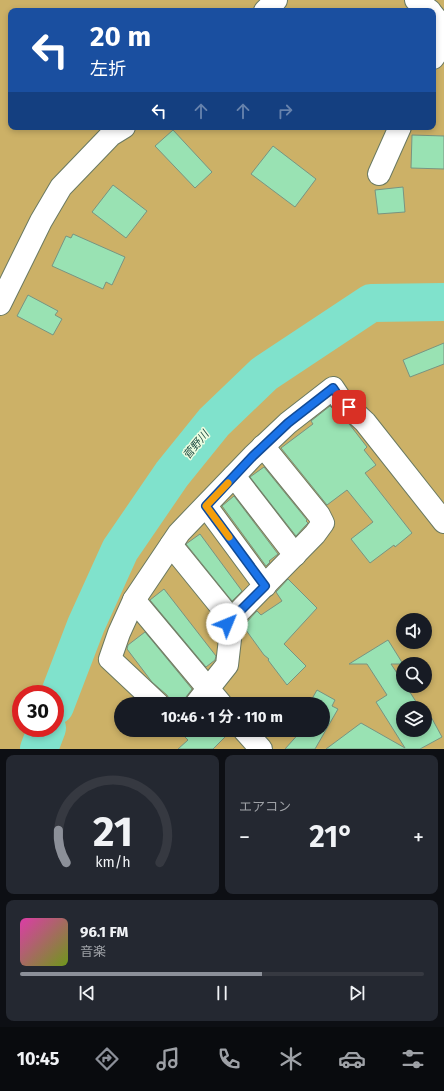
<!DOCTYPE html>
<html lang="ja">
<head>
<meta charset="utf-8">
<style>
	:root { --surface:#171b24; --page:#242831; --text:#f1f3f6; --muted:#9ea1a6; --line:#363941; --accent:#8c9099 }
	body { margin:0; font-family:"Fira Sans","Noto Sans JP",sans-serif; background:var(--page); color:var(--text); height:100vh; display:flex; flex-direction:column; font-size:15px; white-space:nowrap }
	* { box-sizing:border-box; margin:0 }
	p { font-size:13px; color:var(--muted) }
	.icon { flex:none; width:22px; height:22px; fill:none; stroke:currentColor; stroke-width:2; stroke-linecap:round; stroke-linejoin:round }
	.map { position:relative; height:749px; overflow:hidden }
	.drawer { display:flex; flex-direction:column; gap:6px; padding:6px; background:#0d0f14; flex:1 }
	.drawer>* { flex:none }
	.banner { position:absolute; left:8px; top:8px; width:428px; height:122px; border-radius:8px; box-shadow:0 2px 6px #0003; background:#1a4fa0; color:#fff; overflow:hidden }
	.tools { position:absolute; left:396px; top:613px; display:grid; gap:8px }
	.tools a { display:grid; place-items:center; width:36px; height:36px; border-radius:50%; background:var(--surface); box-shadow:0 2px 6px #0003; font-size:20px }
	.speed { position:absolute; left:12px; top:685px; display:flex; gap:8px; font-size:20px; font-weight:700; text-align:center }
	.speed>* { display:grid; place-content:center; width:52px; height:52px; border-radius:50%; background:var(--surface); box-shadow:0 2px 6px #0003; line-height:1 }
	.speed .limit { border:6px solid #d22; background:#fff; color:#111 }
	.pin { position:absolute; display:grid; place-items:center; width:34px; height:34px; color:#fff; margin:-17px; border-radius:8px; box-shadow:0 2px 6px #0006 }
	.me { position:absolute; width:44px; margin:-22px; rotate:45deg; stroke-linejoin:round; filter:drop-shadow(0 0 3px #0008) }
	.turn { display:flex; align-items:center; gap:14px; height:84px; padding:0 16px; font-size:18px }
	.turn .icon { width:52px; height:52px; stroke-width:2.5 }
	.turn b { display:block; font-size:28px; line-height:34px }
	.lanes { display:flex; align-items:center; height:38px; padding:0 16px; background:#0003; justify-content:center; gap:20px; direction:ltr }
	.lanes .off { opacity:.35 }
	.big { font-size:30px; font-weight:700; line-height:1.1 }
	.drawer .card { flex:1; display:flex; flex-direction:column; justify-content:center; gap:6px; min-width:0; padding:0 14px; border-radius:8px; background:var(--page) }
	.drawer .dial { align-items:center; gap:0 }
	.dial svg { height:104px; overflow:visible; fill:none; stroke:var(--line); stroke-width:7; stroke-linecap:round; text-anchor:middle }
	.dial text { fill:var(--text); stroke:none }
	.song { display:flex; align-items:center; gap:12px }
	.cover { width:48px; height:48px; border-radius:6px; background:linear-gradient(135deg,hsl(320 70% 55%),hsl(80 70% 35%)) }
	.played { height:4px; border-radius:2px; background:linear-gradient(90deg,var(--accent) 60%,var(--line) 60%) }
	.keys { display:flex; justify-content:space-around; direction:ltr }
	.heat { display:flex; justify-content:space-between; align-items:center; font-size:22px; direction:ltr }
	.drawer .tiles { flex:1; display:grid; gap:6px; grid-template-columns:1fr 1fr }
	.card:last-child { grid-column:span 2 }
	.trip { position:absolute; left:114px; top:697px; width:216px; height:40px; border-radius:20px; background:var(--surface); box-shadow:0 2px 6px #0003; font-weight:700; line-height:40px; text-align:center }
	.menu { display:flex; height:64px; justify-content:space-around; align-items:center; background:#090b0e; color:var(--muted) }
	.menu .icon { width:28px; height:28px }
	.menu .current { color:var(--accent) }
	.menu b { font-size:18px; color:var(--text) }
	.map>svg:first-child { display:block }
	.forest { fill:#ccb167; fill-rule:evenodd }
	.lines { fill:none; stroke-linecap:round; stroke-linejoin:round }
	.river { stroke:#80e2cc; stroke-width:38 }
	.building { fill:#99e2b3; stroke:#789481 }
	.minor-casing { stroke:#6a7961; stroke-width:24 }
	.minor { stroke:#fff; stroke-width:22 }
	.route-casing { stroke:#114b97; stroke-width:10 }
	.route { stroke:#1a73e8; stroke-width:7 }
	.slow { stroke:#f59e0b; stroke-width:7 }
	.labels { text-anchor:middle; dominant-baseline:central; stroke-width:3; stroke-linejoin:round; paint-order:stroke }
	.water-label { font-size:11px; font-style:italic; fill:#265248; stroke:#ecfde1 }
</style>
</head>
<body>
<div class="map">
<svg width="444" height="749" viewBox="0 0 444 749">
	<rect width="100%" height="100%" fill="#def0d4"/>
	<path class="forest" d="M0,0H444V749H0ZM11,11H433V127H11ZM403,620H425V642H403ZM403,664H425V686H403ZM21,694H55V728H21ZM121,704H323V730H121ZM403,708H425V730H403Z"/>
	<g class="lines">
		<g class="river">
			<path d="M55,706L86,625L120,550L172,474L214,422L264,374L371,303L444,302"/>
			<path d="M39,749L47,728"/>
		</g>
	</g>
	<g class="building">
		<path d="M173,130L212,172L195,188L155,146Z"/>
		<path d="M412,135L444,136V169L411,168Z"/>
		<path d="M273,146L316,179L295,207L251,174Z"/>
		<path d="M113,185L147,211L126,238L92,212Z"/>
		<path d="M403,187L405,212L378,214L375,190Z"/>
		<path d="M73,234L125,257L112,285L106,282L103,289L52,266L66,236L71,238Z"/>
		<path d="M28,295L58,311L55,315L62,319L53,335L17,316Z"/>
		<path d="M444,343V364L410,377L403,360Z"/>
		<path d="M330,406L350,425L367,447L364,450L376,465L365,473L412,533L395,547L394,545L370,563L351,539L373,522L347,490L327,505L281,448L313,424L311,421Z"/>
		<path d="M264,467L307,520L306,521L308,523L305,526L296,536L250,477Z"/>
		<path d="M234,496L278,554L269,561L270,562L266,566L222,506Z"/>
		<path d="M200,534L242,591L232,601L186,544Z"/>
		<path d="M288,579L317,608L284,644L306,666L287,685L268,660L269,659L264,655L243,626L257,611L261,615L282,601L276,592Z"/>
		<path d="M164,589L216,656L215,660L206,667L150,600Z"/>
		<path d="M145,632L192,689L186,697L184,704H170V700L167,695L152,682L127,649L128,645Z"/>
		<path d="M388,640L403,664H391L403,682V686H406L420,708H403V730H425V715L426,717L430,715L442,737L420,749H326L361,723L405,748L376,702L387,695L367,664H349Z"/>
		<path d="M317,690L335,700L332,706L338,709L315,749H285L302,730H323V704H309Z"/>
		<path d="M178,730H232L213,749H178L188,740Z"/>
	</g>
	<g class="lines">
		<g class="minor-casing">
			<g id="minor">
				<path d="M416,0L430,11"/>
				<path d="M265,11L276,0"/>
				<path d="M433,15L444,29"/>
				<path d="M433,58L444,42"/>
				<path d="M379,174L400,127"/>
				<path d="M0,304L41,221L61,187L111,135L124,127"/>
				<path d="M234,476L295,555"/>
				<path d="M206,506L265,586"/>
				<path d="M171,545L231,619"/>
				<path d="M134,600L221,704"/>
				<path d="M158,704L110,659L119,633L134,600L179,533L253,456L288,423L333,388L341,400L365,422L444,522"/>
				<path d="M196,704L227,665L230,639L227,624L315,534L323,523L319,515L263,446"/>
				<path d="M244,730L261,749"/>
			</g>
		</g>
		<use href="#minor" class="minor"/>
	</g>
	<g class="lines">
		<g class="route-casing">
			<path id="route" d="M227,624L265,586L206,506L253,456L288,423L333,388L341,400L349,407"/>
		</g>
		<use href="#route" class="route"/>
		<path class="slow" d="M228,483L206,506L229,537"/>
	</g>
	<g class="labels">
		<g class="water-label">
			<text transform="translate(196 445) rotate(-51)">菅野川</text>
		</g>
	</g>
</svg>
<div class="tools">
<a><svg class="icon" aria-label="sound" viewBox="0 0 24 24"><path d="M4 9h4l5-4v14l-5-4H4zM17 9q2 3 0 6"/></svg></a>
<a><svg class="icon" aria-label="search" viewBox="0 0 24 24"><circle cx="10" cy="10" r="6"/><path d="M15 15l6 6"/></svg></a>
<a><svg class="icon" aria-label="layers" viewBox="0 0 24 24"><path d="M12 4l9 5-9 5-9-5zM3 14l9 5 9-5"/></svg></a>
</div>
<div class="speed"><div class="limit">30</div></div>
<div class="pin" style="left:349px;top:407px;background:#d93025"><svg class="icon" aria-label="arrive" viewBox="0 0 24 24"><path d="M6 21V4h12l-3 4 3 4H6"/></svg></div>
<svg class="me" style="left:227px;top:624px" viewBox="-20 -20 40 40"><circle r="19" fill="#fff"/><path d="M0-13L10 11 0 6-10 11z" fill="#1a73e8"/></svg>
<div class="trip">10:46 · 1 分 · 110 m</div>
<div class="banner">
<div class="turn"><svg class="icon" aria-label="left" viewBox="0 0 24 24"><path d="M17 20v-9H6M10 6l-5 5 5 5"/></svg><div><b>20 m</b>左折</div></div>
<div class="lanes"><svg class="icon" aria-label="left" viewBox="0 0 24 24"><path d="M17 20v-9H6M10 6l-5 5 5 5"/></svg><svg class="icon off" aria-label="ahead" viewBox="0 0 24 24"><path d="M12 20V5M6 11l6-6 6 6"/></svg><svg class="icon off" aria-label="ahead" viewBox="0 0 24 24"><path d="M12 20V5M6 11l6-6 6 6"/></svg><svg class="icon off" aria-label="right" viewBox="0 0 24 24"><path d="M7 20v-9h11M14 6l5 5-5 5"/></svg></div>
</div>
</div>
<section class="drawer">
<div class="tiles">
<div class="card dial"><svg viewBox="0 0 100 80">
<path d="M14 69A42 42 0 1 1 86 69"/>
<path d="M14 69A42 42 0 0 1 8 44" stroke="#8c9099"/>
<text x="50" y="56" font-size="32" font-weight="700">21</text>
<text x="50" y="72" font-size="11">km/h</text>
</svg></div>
<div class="card"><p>エアコン</p>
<div class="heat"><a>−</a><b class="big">21°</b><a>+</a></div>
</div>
<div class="card">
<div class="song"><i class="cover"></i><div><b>96.1 FM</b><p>音楽</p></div></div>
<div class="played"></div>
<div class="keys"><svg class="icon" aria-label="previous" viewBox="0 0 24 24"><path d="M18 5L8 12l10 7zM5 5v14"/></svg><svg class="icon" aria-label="pause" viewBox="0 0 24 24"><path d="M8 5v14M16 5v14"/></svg><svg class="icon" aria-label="next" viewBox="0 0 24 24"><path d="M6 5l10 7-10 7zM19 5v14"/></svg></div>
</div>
</div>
</section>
<nav class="menu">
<b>10:45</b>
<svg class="icon current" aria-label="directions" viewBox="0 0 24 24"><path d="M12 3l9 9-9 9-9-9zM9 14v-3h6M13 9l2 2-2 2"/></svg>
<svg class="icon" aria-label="music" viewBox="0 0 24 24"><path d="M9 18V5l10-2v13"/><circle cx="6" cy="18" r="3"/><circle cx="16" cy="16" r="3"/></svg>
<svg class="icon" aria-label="phone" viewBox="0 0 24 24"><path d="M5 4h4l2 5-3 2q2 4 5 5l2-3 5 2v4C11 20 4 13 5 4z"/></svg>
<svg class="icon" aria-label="climate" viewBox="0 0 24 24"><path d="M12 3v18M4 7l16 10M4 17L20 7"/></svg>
<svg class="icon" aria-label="car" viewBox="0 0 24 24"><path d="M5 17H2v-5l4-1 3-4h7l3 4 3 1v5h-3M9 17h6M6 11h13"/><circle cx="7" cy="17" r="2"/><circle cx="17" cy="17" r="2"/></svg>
<svg class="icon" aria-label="filters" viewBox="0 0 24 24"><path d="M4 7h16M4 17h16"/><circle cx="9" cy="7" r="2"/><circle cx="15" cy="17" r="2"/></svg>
</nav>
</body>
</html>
